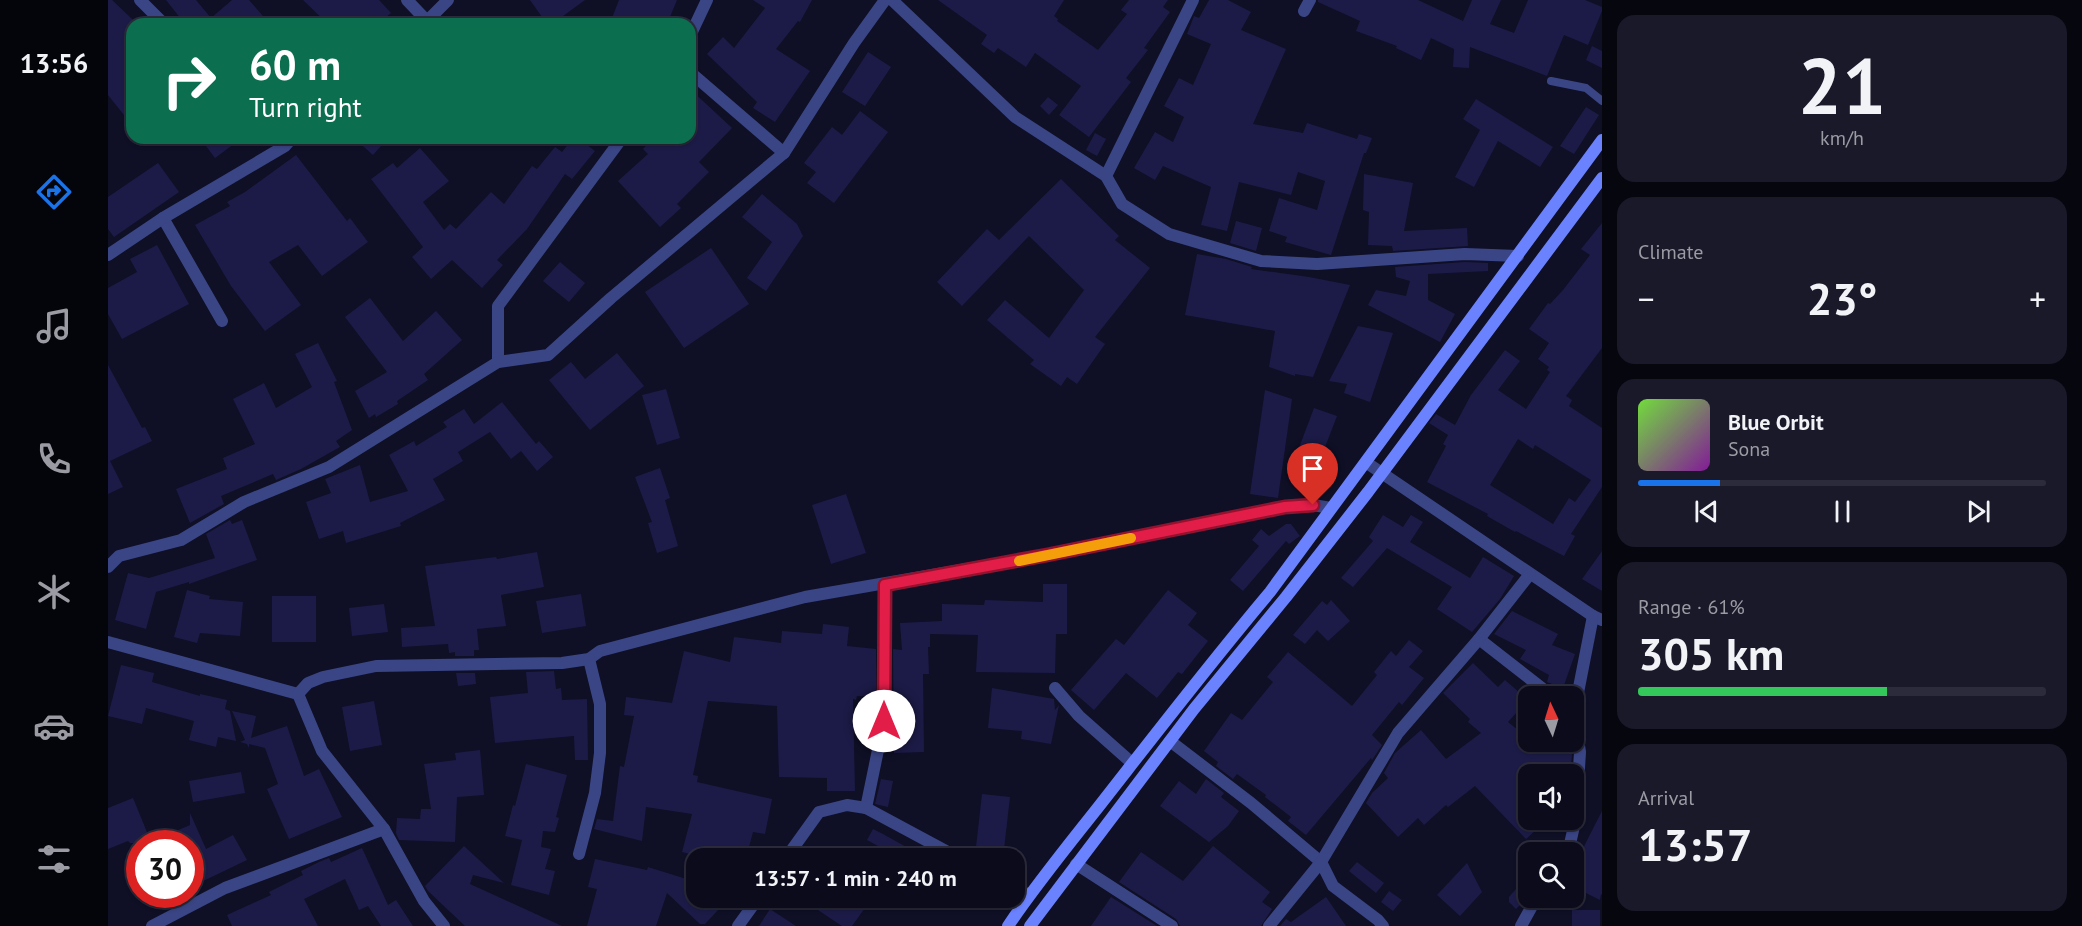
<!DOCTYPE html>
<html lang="en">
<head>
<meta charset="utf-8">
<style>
	:root { --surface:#0b0b1c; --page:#191929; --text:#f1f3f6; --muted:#9a9ba3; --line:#2b2b3b; --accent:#1a73e8 }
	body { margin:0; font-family:"PT Sans",sans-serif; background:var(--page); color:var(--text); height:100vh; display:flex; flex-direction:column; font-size:22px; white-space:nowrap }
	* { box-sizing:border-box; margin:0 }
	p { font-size:20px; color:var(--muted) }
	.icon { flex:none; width:33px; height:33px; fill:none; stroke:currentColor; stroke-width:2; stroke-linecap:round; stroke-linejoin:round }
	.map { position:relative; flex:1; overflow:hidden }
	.panel { display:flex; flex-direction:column; gap:15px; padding:15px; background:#06060f; width:480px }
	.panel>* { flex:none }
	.guide { position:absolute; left:18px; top:18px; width:570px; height:126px; border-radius:18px; box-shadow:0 2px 4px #0004,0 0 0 2px var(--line); background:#0b6e4f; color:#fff; overflow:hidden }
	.needle { width:39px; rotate:356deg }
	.buttons { position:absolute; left:1410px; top:686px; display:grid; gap:12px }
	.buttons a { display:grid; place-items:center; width:66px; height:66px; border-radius:12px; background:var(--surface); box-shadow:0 2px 4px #0004,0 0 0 2px var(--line); font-size:30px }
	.speed { position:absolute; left:18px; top:830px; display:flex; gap:12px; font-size:30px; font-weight:700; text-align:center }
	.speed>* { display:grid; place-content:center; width:78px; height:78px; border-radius:50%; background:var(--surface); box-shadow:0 2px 4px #0004,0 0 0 2px var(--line); line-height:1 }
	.speed .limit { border:9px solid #d22; background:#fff; color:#111 }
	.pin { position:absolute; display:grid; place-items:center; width:51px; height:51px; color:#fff; margin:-62px -26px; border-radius:50% 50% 50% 0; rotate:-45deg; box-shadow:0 0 6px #0007 }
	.pin .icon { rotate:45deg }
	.me { position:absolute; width:66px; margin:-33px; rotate:0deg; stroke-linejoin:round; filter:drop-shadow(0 0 4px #0008) }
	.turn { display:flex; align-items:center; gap:21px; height:126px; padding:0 24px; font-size:27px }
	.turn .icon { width:78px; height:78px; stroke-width:2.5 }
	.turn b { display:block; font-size:42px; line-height:51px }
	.big { font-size:45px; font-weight:700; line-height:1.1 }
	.panel .card { flex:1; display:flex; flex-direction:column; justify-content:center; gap:9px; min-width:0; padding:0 21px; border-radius:18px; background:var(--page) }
	.panel .dial { align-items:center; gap:0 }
	.dial b { font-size:78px; line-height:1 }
	.song { display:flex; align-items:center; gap:18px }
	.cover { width:72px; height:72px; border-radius:9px; background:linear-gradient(135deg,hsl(100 70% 55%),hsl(290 70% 35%)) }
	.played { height:6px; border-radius:3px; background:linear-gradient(90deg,var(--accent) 20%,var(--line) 20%) }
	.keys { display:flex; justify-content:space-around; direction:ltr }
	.heat { display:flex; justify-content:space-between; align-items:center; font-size:33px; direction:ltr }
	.charge { height:9px; border-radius:4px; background:linear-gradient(90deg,#34c759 61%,var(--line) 0) }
	.trip { position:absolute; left:578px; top:848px; width:339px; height:60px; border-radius:18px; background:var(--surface); box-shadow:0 2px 4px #0004,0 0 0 2px var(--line); font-weight:700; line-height:60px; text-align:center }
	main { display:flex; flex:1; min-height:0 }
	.tab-bar { display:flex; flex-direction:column; width:108px; justify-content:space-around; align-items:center; background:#04040b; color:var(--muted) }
	.tab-bar .icon { width:42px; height:42px }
	.tab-bar .active { color:var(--accent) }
	.tab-bar b { font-size:27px; color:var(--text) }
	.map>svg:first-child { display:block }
	.building { fill:#1c1b47; fill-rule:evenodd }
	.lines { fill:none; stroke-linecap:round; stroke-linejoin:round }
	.service { stroke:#3a4585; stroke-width:8 }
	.minor { stroke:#3a4585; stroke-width:12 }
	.secondary { stroke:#6b82ff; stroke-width:12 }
	.route-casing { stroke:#92132f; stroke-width:15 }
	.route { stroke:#e11d48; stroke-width:10 }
	.slow { stroke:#f59e0b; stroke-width:10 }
</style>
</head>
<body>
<main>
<nav class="tab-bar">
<b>13:56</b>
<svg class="icon active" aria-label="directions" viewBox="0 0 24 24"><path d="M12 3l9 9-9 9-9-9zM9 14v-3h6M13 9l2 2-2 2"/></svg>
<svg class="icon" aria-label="music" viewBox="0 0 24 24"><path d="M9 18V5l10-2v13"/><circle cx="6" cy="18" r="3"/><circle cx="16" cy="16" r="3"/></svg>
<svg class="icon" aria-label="phone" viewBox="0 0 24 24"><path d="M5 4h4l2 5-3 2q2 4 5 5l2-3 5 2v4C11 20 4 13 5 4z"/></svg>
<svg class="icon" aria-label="climate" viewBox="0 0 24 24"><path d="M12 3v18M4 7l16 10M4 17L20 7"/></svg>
<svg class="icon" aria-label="car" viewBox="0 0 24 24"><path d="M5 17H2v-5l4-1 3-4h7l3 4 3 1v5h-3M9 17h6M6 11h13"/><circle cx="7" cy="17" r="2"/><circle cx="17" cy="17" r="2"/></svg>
<svg class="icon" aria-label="filters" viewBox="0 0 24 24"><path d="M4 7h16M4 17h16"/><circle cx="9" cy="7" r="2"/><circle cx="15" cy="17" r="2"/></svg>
</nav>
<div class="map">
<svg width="1494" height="926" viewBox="0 0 1494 926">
	<rect width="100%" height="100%" fill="#0f0f26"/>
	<g class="building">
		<path d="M0,0H4L24,19V125L0,95Z"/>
		<path d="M58,0H88L103,18L124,0H141L162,24H77Z"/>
		<path d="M195,0H271L283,13L270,24H220Z"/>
		<path d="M422,0H477L444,24H439Z"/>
		<path d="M511,0H569L559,24H520L504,18Z"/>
		<path d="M645,0H704L692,22L690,21L668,49L702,71L667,122L645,108L649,102L599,54L615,37L626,48L657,8Z"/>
		<path d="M830,0H956L946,16L950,19L949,21L990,50L1019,14L1013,10L1021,0H1060L1055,7L1062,12L1036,48L1040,50L1018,78L1023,82L981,137L951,115L973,86L927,53L918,67L890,48L886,53L873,44L879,35Z"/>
		<path d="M1101,0H1120L1143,12L1133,30L1178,49L1145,124L1195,133L1199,123L1249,139L1251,134L1264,138L1258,153H1256L1223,255L1177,242L1179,237L1161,231L1171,198L1209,210L1217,181L1190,172L1183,195L1131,182L1119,231L1093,225L1103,187L1055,166L1047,180L1026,168L1047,132L1065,142L1076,117L1056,106L1071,78L1085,85L1103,44L1079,34L1086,16L1091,18Z"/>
		<path d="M1210,0H1310L1355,21L1364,0H1393L1382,24L1406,33L1420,0H1477L1494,7V11L1480,45L1456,35L1439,76L1362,47L1361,68L1345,67L1346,49L1323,38L1313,60L1288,48L1289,46L1248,31L1252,21L1210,2Z"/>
		<path d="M1484,46L1494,51V68L1478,60Z"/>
		<path d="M760,52L783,67L757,106L734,92Z"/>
		<path d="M582,89L624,128L591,162L601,172L569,204L573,208L552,227L510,181L540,154L535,149L545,138H582Z"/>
		<path d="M940,97L950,105L941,115L932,106Z"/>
		<path d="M1368,99L1445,147L1432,167L1390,141L1366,187L1347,177L1372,130L1355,119Z"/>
		<path d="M1478,107L1491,115L1466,154L1452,146Z"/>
		<path d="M752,111L780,132L726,203L699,183L708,172L696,163L724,127L734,135Z"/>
		<path d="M987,133L998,139L989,156L978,150Z"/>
		<path d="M92,138H134L107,158Z"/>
		<path d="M246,138H280L265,155Z"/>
		<path d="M465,138H470L487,151L464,179L457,174L419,229L389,260L395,265L374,288L344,260L323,279L304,257L315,247L263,179L285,163L289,168L312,148L341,181L315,202L336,230L342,224L348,229L383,192L396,204L424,166L429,169L447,147L454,152Z"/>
		<path d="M188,155L239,221L242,218L260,242L214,276L190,245L161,262L193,305L157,331L123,286L87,225L122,206L119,202L137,192Z"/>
		<path d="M50,163L71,192L6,237L0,229V197Z"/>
		<path d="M1256,174L1305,183L1296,231L1359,228L1360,246L1285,251L1284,246L1260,245L1261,212L1255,210Z"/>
		<path d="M953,179L1011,236L1007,240L1042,268L987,337L997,344L969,384L959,377L953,386L922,364L926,360L879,320L897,300L941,338L976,290L921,236L854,306L829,282L879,229L891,240Z"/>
		<path d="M654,194L689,224L695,236L658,291L639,278L664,242L634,217Z"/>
		<path d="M1128,221L1154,228L1148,251L1122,243Z"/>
		<path d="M1494,223V348L1458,396L1464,400L1461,406L1494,428V487L1463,534L1467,536L1456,556L1408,531L1407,532L1379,516L1380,514L1319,482L1338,446L1335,444L1340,435L1321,423L1328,414L1347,425L1363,395L1397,350L1412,361L1390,390L1418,409L1442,372L1439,370L1441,367L1430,359L1441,343L1421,329L1440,303L1442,304L1455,290L1482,255L1473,249ZM1410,439L1425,449L1427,445L1483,480L1467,502L1461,498L1445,524L1382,485Z"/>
		<path d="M49,245L81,304L14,339L0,314V288L29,272L22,259Z"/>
		<path d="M603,248L641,304L576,348L537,292Z"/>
		<path d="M1089,254L1118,259L1144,267L1143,269L1201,277L1242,285L1205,377L1187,374V376L1161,367L1167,331L1077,315Z"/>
		<path d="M452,262L477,283L461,302L435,281Z"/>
		<path d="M1357,262L1380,263V271L1320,274V300L1347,314L1332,342L1260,305L1268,290L1298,296L1302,281L1288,277L1287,267Z"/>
		<path d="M262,298L295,341L328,311L354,340L316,374L320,380L289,401L290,404L268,417L267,414L261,418L247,391L279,372L237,317Z"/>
		<path d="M1250,326L1285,333L1262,402L1236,393L1239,384L1221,381Z"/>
		<path d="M210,343L229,381L226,382L244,430L228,441L232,447L193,469L168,480L165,474L113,496L116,504L82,523L68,489L119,469L115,458L147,444L125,399L156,383L168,408L204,387L187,354Z"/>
		<path d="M509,353L536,386L482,430L441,380L463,362L477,379Z"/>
		<path d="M0,365L34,428L37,427L44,441L2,461L15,487L0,494Z"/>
		<path d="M558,389L572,438L549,445L534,395Z"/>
		<path d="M1157,390L1184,399L1170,498L1142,494Z"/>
		<path d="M394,402L428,444L431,441L445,457L429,471L413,451L403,459L382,432L350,452L355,461L325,479L337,500L292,523L293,526L238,543L235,531L211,539L198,502L223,493L217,479L252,465L262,502L300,491L281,455L306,441L308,446L339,427L335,422L356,409L366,424Z"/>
		<path d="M1206,408L1229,416L1202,486L1180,477Z"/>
		<path d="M552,468L562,498L557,500L570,546L549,553L540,523L544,522L527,477Z"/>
		<path d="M738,494L758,553L723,564L704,505Z"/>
		<path d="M1275,515L1295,527L1303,515L1315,522L1302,542L1362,578L1375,557L1406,576L1392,599L1364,632L1329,609L1344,587L1279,548L1245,587L1233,578L1265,541L1261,537Z"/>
		<path d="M122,520L124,524L134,520L149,560L81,584V582L48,592L38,629L7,620L20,573L41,578L107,558L98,534Z"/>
		<path d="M1178,524H1183L1192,536L1181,544L1178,541L1135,591L1122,580L1151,546L1144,540L1153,529L1161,536Z"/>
		<path d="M1494,551V591L1474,579Z"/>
		<path d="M429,552L436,587L393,595L398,626L369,629L371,650H366V656H347V652L341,653L340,644L294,647L293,628L327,626L317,566L388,557L389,559Z"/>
		<path d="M935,584H959V634H948L947,673L868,672L870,635L822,634V647H820L821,674H815L816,752L786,753L785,649L794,650L792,623L834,621V604L876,605L877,600L935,602Z"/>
		<path d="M79,590L102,596L101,599L135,602L132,636L92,633L89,643L66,637Z"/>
		<path d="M1060,590L1089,613L1080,625L1100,641L1074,674L1070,672L1049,698L1018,673L986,710L963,690L1008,639L1016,645Z"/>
		<path d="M473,594L478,626L434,633L428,601Z"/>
		<rect x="164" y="596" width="44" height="46"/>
		<path d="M1223,600L1242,621L1220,641L1209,630L1197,644L1185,635L1214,601L1219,605Z"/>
		<path d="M276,604L280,632L244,636L241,608Z"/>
		<path d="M1404,611L1450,634L1444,645L1467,654L1455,688L1439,682L1441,675L1412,659L1418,650L1386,634Z"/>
		<path d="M715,624L741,627L739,646L768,649V697L749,696L748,700L745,699L747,791H719V778L671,777L669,706L600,701L585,775L590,776L589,782L664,799L657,834L645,832L638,858H598L574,852L584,814L538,807L534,841L486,829L489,819L505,821L512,766L516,767L526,716L516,715L518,697L564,703L576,651L622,662L626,637L673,643L674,631L714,634Z"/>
		<path d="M1301,640L1315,651L1301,667L1316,678L1294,705L1291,702L1264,735L1274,745L1264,760L1263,758L1198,835L1180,821L1183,817L1157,797L1158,795L1129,774L1125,779L1108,766L1110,762L1096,751L1123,713L1134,720L1165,682L1159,677L1180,652L1244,706L1269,675L1266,672L1283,651L1288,656Z"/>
		<path d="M1365,663L1390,687L1397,680L1420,700L1400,722L1420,738V741H1450L1464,753L1463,768L1458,774H1420V819H1440L1418,839L1367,786L1340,807L1338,805L1316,825L1310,818L1290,837L1258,803L1264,793L1280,778L1276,773L1287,753L1313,730L1338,759L1373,733L1360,722L1362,719L1335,693Z"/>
		<path d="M13,665L46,673L44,682L92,696V694L119,700L117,709L122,711L128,741L110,737L108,747L81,740L86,721L38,708L34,724L0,716Z"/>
		<path d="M446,671L448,689L453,688L454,700L479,699L480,760H467L466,736L387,743L382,697L420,693L418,672Z"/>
		<path d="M348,673H367L368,684L350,686Z"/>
		<path d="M884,688L946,699L947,710L951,705L943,744L913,739L914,731L880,728Z"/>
		<path d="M266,701L274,745L242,751L234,707Z"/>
		<path d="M124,711L148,716L143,738L179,726L196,776L211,769L234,817L181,839L159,789L170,784L157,748L141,744V748L139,744L132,742L137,740Z"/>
		<path d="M372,750L376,795L349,797L347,842L291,840L288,833L289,818L312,819L313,809H323L316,764L348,760L347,753Z"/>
		<path d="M418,764L459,775L448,817L451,818L447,832L435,831L433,847L443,849L437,869L447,871L441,895L403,885L414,840L397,836L405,805L407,806Z"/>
		<path d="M133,772L137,793L85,802L81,781Z"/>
		<path d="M773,779L785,781L780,807L767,804Z"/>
		<path d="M1098,779L1116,793L1113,797L1131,811L1120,826L1101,842L1052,806L1071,781L1088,794Z"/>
		<path d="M874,794L902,797L895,858L867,856Z"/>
		<path d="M25,798L43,842L82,825V813L98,849L125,835L139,860L87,885L82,875V843H22L20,841L0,849V808Z"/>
		<path d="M1494,811V895L1493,894L1492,900L1466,887V866Z"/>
		<path d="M765,829L775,834L818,858H792L759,840Z"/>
		<path d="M356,846L396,883L365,875L362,884L454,926H357L320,891L317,886Z"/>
		<path d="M1105,846L1162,892L1154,902L1164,909L1153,926H1072L1068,919L1011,882L1033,852L1075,881Z"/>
		<path d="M254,848L280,905L288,900L305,926H273L260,906L251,910L237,879L196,899L210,926H124L119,915L163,895L161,892L195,875L193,871L211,862L221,858L223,862Z"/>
		<path d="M487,859L539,870L540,867L588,882V897H622L597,924H592L559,893L548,926H479L489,889L480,887Z"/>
		<path d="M1249,862L1276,883L1268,893L1241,871Z"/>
		<path d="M1359,863L1374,892L1352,916L1329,895Z"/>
		<path d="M1420,875V895L1416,904L1414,903L1408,909L1401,902V897Z"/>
		<path d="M1281,891L1294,900L1285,911L1273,902Z"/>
		<path d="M718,897H746L759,905L744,926H734L710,910Z"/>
		<path d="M1003,897L1049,926H983Z"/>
		<path d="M1218,897L1238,926H1172L1178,919L1183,922Z"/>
		<path d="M662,909L688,926H651Z"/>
		<rect x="1464" y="910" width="28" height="16"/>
	</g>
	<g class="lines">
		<path class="service" d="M1443,81L1478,88L1494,101"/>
		<g class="minor">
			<path d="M32,0L56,24"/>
			<path d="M299,0L319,21"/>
			<path d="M784,0L907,117L998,176L1014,204L1061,234L1153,261L1209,264L1357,254L1410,256"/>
			<path d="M1196,11L1202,0"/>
			<path d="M316,24L340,0"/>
			<path d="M582,36L599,0"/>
			<path d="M582,72L676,153L746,43L777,0"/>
			<path d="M998,176L1085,0"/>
			<path d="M55,218L114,321"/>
			<path d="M0,255L55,218L177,146L184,138"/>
			<path d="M390,362V306L514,138"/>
			<path d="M1259,463L1485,616L1494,620"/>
			<path d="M0,567L11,556L73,540L136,502L221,467L390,362L440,355L503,298L676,153"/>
			<path d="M1371,639L1444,696"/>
			<path d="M0,642L190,694L214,751L276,829L316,901L336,926"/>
			<path d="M947,688L971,716L1024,763"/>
			<path d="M190,694L200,683L215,677L268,666L454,663L481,659L492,651L697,597L939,555L1177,507L1205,505L1223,508"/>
			<path d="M1062,741L1143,803L1213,862L1225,886L1270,920L1275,926"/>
			<path d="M758,808L776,721L777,585"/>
			<path d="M1457,852L1462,844L1468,817L1472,752L1466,713L1485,616"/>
			<path d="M471,854L487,793L492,753V704L481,659"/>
			<path d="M678,858L711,812L739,805L758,808L851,858"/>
			<path d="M968,864L1064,926"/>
			<path d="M906,887L921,895"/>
			<path d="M44,926L117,888L276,829"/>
			<path d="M630,926L651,897"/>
			<path d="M1161,926L1213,862L1290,733L1371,639L1422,574"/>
			<path d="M1413,926L1429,897"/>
		</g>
		<g class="secondary">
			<path d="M900,926C927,886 958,848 988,810C1046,736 1102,663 1162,592L1494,140"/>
			<path d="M922,926L1086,709L1178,597L1260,492L1494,178"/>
		</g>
	</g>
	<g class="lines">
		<g class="route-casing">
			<path id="route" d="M776,721L777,585L939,555L1177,507L1205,505"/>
		</g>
		<use href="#route" class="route"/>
		<path class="slow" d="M911,561L1023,538"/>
	</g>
</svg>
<div class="buttons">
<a><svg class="needle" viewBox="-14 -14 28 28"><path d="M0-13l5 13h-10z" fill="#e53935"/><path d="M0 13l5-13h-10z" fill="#9a9ba3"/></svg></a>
<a><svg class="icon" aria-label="sound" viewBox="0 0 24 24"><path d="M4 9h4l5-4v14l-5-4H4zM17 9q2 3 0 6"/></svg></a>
<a><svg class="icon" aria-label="search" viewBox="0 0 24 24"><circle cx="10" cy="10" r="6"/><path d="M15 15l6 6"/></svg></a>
</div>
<div class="speed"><div class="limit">30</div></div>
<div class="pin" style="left:1205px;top:505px;background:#d93025"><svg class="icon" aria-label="arrive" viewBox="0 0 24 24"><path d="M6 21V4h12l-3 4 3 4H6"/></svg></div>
<svg class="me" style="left:776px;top:721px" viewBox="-20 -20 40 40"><circle r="19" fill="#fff"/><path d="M0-13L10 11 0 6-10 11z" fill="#e11d48"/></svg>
<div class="trip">13:57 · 1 min · 240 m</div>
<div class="guide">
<div class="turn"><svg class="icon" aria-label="right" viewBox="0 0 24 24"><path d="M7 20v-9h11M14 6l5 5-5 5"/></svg><div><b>60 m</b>Turn right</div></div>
</div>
</div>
<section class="panel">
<div class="card dial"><b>21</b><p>km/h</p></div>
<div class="card"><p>Climate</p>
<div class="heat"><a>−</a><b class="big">23°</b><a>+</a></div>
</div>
<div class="card">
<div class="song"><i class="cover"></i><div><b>Blue Orbit</b><p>Sona</p></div></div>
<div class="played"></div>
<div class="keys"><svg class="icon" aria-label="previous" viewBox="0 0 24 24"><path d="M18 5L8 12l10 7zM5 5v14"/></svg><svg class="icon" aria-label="pause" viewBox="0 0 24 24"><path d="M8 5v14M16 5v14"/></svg><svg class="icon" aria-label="next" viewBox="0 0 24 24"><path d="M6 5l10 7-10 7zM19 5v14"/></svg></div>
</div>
<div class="card"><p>Range · 61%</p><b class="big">305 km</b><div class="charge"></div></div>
<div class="card"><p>Arrival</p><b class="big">13:57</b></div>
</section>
</main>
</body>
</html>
